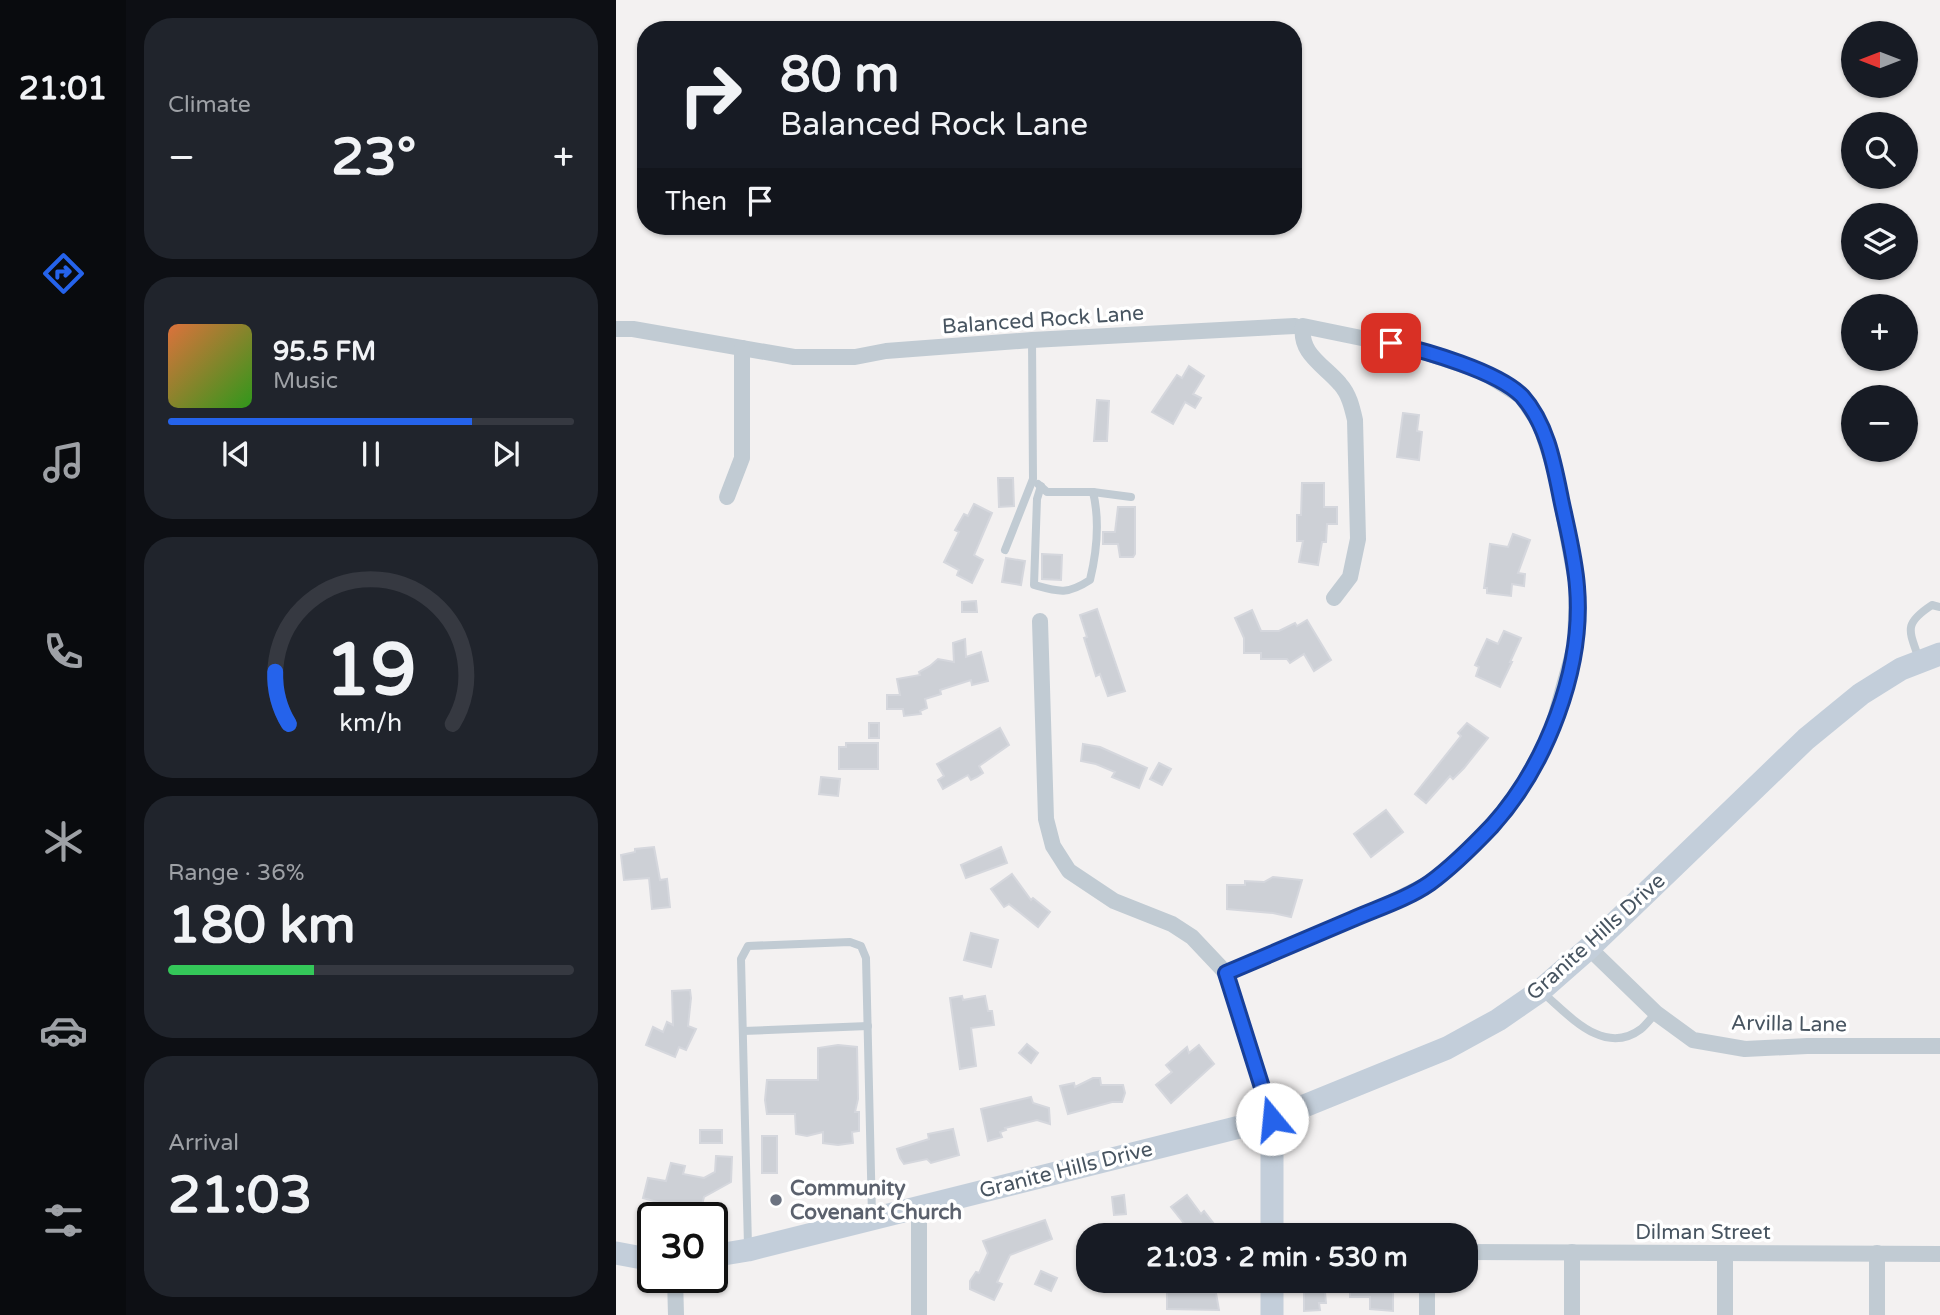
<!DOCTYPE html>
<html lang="en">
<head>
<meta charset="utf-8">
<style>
	:root { --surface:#171b24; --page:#20242c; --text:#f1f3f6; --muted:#9ea1a6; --line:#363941; --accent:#2563eb }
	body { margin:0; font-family:"Varela Round",sans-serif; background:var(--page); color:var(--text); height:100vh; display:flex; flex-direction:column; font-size:26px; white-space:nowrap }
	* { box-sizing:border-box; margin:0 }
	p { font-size:23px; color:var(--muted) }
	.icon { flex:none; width:38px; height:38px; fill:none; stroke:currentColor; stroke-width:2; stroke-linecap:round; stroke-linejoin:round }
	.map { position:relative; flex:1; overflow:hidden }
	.details { display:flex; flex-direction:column; gap:18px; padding:18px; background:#0d0f14; width:490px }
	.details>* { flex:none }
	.hud { position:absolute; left:21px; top:21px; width:665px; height:214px; border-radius:28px; box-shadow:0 2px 5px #0004; background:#171b24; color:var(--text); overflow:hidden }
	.needle { width:46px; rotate:270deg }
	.controls { position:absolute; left:1225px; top:21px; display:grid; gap:14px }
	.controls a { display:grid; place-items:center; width:77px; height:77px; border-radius:50%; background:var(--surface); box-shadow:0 2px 5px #0004; font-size:35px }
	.speed { position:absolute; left:21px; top:1202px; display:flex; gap:14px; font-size:35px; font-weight:700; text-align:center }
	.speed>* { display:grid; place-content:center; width:91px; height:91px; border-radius:50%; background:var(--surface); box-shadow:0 2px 5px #0004; line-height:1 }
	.speed .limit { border:4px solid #111; border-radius:10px; background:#fff; color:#111 }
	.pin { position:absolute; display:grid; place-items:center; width:60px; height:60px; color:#fff; margin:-30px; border-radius:14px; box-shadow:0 4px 10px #0006 }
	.me { position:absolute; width:77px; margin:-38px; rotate:343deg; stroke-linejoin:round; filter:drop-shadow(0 0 5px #0008) }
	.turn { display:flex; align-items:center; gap:24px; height:147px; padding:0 28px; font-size:32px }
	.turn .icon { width:91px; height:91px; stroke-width:2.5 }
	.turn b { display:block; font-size:49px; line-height:60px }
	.then { display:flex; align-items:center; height:66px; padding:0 28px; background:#0003; gap:14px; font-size:26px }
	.big { font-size:52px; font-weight:800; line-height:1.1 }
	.details .widget { flex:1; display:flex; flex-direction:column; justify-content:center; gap:10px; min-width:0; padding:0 24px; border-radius:28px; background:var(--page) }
	.details .dial { align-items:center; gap:0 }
	.dial svg { height:182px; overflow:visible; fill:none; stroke:var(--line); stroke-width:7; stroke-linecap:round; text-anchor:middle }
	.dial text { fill:var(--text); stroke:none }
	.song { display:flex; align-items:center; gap:21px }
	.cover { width:84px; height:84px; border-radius:10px; background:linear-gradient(135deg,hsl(20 70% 55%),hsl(110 70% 35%)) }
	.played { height:7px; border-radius:4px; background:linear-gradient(90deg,var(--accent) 75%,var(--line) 75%) }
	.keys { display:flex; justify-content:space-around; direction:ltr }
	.heat { display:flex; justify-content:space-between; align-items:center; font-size:38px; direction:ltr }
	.charge { height:10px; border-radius:5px; background:linear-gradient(90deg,#34c759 36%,var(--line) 0) }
	.trip { position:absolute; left:460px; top:1223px; width:402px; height:70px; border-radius:28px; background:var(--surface); box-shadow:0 2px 5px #0004; font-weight:800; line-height:70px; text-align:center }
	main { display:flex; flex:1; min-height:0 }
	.menu { display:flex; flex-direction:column; width:126px; justify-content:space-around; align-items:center; background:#090b0e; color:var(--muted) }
	.menu .icon { width:49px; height:49px }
	.menu .on { color:var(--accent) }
	.menu b { font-size:32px; color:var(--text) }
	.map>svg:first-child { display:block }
	.building { fill:#cdd0d6; stroke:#d5d7dd; stroke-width:2 }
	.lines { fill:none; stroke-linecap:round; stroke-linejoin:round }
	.lane { stroke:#c1cbd3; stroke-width:8 }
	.street { stroke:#c1cbd3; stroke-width:16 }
	.secondary { stroke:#c3ceda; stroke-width:23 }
	.route-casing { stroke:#184099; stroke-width:18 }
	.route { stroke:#2563eb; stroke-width:12 }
	.worship-dot { fill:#6b7280; stroke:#fff; stroke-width:2.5 }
	.labels { text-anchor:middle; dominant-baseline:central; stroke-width:7; stroke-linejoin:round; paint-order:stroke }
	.street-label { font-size:21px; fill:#475460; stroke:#fff }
	.worship-label { font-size:21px; font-weight:bold; fill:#5b616d; stroke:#fff; text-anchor:start }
</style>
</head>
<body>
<main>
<nav class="menu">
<b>21:01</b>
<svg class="icon on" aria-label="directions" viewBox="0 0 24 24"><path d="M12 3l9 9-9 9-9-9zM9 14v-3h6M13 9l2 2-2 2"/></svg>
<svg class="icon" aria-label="music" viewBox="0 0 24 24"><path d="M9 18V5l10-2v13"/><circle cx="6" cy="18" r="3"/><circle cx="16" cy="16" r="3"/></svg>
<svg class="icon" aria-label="phone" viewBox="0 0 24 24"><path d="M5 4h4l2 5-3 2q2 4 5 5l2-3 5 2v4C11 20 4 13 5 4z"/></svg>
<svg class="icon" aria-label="climate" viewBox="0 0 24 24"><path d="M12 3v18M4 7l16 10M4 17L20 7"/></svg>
<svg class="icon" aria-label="car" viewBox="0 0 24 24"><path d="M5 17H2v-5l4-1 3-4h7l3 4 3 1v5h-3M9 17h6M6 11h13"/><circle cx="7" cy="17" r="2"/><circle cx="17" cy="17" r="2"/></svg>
<svg class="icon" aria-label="filters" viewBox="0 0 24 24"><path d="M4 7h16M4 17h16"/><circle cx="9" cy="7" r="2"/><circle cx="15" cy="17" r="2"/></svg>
</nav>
<section class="details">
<div class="widget"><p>Climate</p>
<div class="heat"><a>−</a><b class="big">23°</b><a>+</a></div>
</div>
<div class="widget">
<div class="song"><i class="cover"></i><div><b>95.5 FM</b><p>Music</p></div></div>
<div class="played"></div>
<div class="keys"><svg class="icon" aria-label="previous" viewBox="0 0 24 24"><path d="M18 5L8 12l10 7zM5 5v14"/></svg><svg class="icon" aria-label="pause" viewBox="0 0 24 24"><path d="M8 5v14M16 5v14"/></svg><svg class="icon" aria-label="next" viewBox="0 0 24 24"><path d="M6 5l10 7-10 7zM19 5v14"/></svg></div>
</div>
<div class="widget dial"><svg viewBox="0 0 100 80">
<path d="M14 69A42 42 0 1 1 86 69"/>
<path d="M14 69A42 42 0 0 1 8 46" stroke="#2563eb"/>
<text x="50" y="56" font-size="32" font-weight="700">19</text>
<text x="50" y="72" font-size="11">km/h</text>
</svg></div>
<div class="widget"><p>Range · 36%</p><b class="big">180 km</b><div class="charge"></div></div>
<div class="widget"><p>Arrival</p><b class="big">21:03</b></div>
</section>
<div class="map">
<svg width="1324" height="1315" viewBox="0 0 1324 1315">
	<rect width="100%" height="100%" fill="#f3f1f1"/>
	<g class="building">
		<path d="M573,366L588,376L577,394L585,398L579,408L569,402L557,424L536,412L561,375L566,378Z"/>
		<path d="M481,400L493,401L491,441H478Z"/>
		<path d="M787,413L803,415L801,431L806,432L803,460L781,457Z"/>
		<path d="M382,478H397L398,506L383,507Z"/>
		<path d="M686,483H708V507H721V524H711L710,542H706L702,565L683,562L687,541H681V515H685Z"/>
		<path d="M358,504L376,513L358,555L367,560L356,583L341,575L343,570L328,562L343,532L339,530L348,514L352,516Z"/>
		<path d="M502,507H519V554L517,557H504L502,544H487V532H499Z"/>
		<path d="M897,534L914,540L902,573L909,574L908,586L896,584L895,596L871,593V588H868L874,544L892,547Z"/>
		<path d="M426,554L446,555L445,580L426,579Z"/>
		<path d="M390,558L409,561L405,585L386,582Z"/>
		<path d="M360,601L361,612H346V602Z"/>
		<path d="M481,609L509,691L492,696L484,674L480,676L468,638L471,637L464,615Z"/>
		<path d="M636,610L645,631H663L679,623L681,626L691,620L715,660L698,671L688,654L674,663L671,659H645V653H628V638L619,618Z"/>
		<path d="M888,631L905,638L894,662H896L884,687L860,676L863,667L859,665L871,639L882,644Z"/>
		<path d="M349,639L350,657L365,652L372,681L356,685L355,680L324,690L325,694L309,699L311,708L304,711L305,714L288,716L287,709H271V695H284L281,679L304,675L303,672L314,666L322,659L338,662L337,643Z"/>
		<rect x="253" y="723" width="10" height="15"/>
		<path d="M851,723L872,738L848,768L837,779L834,776L810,803L799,794L845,736L842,733Z"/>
		<path d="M384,728L393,745L363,766L367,773L361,777L355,780L352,775L327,789L322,780L328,776L321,764Z"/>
		<path d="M230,743H262V769H223V747H230Z"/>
		<path d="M467,744L484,747L531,768L523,788L496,777L499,772L480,764L465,761Z"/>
		<path d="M543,763L555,769L546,785L534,779Z"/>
		<path d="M205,777L224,779L222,796L203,794Z"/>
		<path d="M770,810L787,832L755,857L738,834Z"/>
		<path d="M38,847L44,880L51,879L54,907L36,909L33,878L8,880L5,855L19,852V849Z"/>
		<path d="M385,847L391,863L350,878L345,865Z"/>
		<path d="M396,874L415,900L417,898L434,912L422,927L393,904L388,907L375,889Z"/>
		<path d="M657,877L686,880L675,917L657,913L611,909V885H629V881L648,882Z"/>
		<path d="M355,933L382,940L375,967L348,960Z"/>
		<path d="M74,990L75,998L72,1026L80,1029L70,1050L63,1047L59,1057L30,1045L37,1027L47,1032L51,1022L57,1025L56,991Z"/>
		<path d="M346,996L347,1000L369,996L372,1011H376L378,1025L355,1028L360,1066L344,1069L334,998Z"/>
		<path d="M411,1044L422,1053L415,1063L403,1053Z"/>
		<path d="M222,1045L241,1047L242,1099L239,1112H243V1131L236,1132L237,1143L222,1145L207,1143V1132L191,1136L180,1134L179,1114H151L149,1100L151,1080H202V1048Z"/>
		<path d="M583,1045L598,1064L555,1103L540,1085L556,1072L550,1065L571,1047L573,1053Z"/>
		<path d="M477,1078H484L485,1085H507L509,1093L506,1102H496L452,1114L444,1086L458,1083L459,1087Z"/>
		<path d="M415,1097L417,1103L433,1108L434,1124L421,1120L389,1128L390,1130L384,1132L386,1137L372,1141L365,1109Z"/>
		<path d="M337,1129L343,1155L315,1163L311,1159L288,1164L284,1158L281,1149L313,1139L312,1134Z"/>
		<rect x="84" y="1130" width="22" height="13"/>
		<rect x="146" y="1136" width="15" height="37"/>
		<path d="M100,1156L116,1157L115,1182L88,1197L85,1209L59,1204V1207L27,1198L32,1178L50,1181L55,1163L69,1166L67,1174L88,1178L99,1172Z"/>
		<path d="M508,1195L510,1214L498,1215L496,1197Z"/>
		<path d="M571,1195L585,1214L588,1211L601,1228L599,1229L604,1236H558L570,1226L555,1207Z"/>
		<path d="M429,1220L436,1239L394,1255L381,1282L386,1284L378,1300L354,1289V1281L360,1272L363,1273L372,1253L367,1241Z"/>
		<path d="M425,1271L441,1278L435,1291L419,1284Z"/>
		<path d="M688,1281H708L710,1303H703L704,1310L688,1311Z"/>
		<path d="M750,1281H777V1311L754,1309V1297H734V1283H750Z"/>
		<path d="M551,1292L600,1293L603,1310L551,1309Z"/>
	</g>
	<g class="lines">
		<g class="lane">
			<path d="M422,484L431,492H477L515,497"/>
			<path d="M425,486L421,499L418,585C443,592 451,595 474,580C481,551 484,521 477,492"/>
			<path d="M389,550L417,479L416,340"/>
			<path d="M1303,659C1293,630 1287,624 1316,605L1324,607"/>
			<path d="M927,993C953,1015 988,1057 1025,1029C1030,1025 1035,1018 1040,1013"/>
			<path d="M127,1031L252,1026"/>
			<path d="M132,1246L125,959L132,946L234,942L245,946L250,958L256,1216"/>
		</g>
		<g class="street">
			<path d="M0,329H17L178,357H239L270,351L416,340L679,326"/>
			<path d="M111,497L126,458V348"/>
			<path d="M424,621L430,819L437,846L453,871L498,901L556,924L576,937L610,973L656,1119"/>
			<path d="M973,948L1040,1013L1077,1040L1129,1049L1191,1046H1324"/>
			<path d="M610,973L772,904L812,884L839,863L877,825L907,785L935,733L959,646L961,587L940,474L924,424L905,396L867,372L799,349L687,326C683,354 708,365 724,384C733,394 736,407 739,420L742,539L734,577L718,598"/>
			<path d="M850,1252L1324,1254"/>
			<path d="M956,1252V1315"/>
			<path d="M1261,1253V1315"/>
			<path d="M59,1278L60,1315"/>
			<path d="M303,1315V1207"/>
			<path d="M811,1315V1281"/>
			<path d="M1109,1315V1253"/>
		</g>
		<g class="secondary">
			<path d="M656,1119V1236"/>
			<path d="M0,1253L37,1260"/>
			<path d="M96,1256L132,1250L656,1119L831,1048L882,1020L924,991L973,948L1190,739L1245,694L1285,669L1324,654"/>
			<path d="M656,1281V1315"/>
		</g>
	</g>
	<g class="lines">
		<g class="route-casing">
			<path id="route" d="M656,1119L610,973C653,955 695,937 737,919C762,908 791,899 814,883C836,867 857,846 876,826C930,766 968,669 961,587C959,558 951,528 945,499C938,464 931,424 906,396C881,371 810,351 775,343"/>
		</g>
		<use href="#route" class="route"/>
	</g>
	<circle class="worship-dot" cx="160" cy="1200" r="7"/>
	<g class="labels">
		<g class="street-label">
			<text transform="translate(427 320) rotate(-4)">Balanced Rock Lane</text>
			<text transform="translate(980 937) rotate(-42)">Granite Hills Drive</text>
			<text transform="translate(1173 1024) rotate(1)">Arvilla Lane</text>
			<text transform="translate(450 1170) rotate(-14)">Granite Hills Drive</text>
			<text x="1087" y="1232">Dilman Street</text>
		</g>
		<g class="worship-label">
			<text x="174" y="1188">Community<tspan x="174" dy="24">Covenant Church</tspan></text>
		</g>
	</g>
</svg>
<div class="controls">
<a><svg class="needle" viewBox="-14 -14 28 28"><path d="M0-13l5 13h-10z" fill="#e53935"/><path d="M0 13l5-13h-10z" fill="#9ea1a6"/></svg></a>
<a><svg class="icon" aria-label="search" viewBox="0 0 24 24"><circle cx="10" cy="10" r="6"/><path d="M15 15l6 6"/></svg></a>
<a><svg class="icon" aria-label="layers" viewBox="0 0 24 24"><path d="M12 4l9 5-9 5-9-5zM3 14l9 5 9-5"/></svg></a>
<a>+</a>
<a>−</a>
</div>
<div class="speed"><div class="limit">30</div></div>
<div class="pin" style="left:775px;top:343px;background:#d93025"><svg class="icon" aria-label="arrive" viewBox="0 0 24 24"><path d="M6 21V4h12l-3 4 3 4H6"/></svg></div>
<svg class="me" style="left:656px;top:1119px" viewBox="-20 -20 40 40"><circle r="19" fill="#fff"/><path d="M0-13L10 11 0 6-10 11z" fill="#2563eb"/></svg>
<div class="trip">21:03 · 2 min · 530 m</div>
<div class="hud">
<div class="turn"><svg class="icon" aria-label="right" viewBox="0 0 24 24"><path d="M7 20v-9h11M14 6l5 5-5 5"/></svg><div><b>80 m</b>Balanced Rock Lane</div></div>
<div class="then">Then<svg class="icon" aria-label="arrive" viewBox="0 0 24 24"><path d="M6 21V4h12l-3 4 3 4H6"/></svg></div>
</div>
</div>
</main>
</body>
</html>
